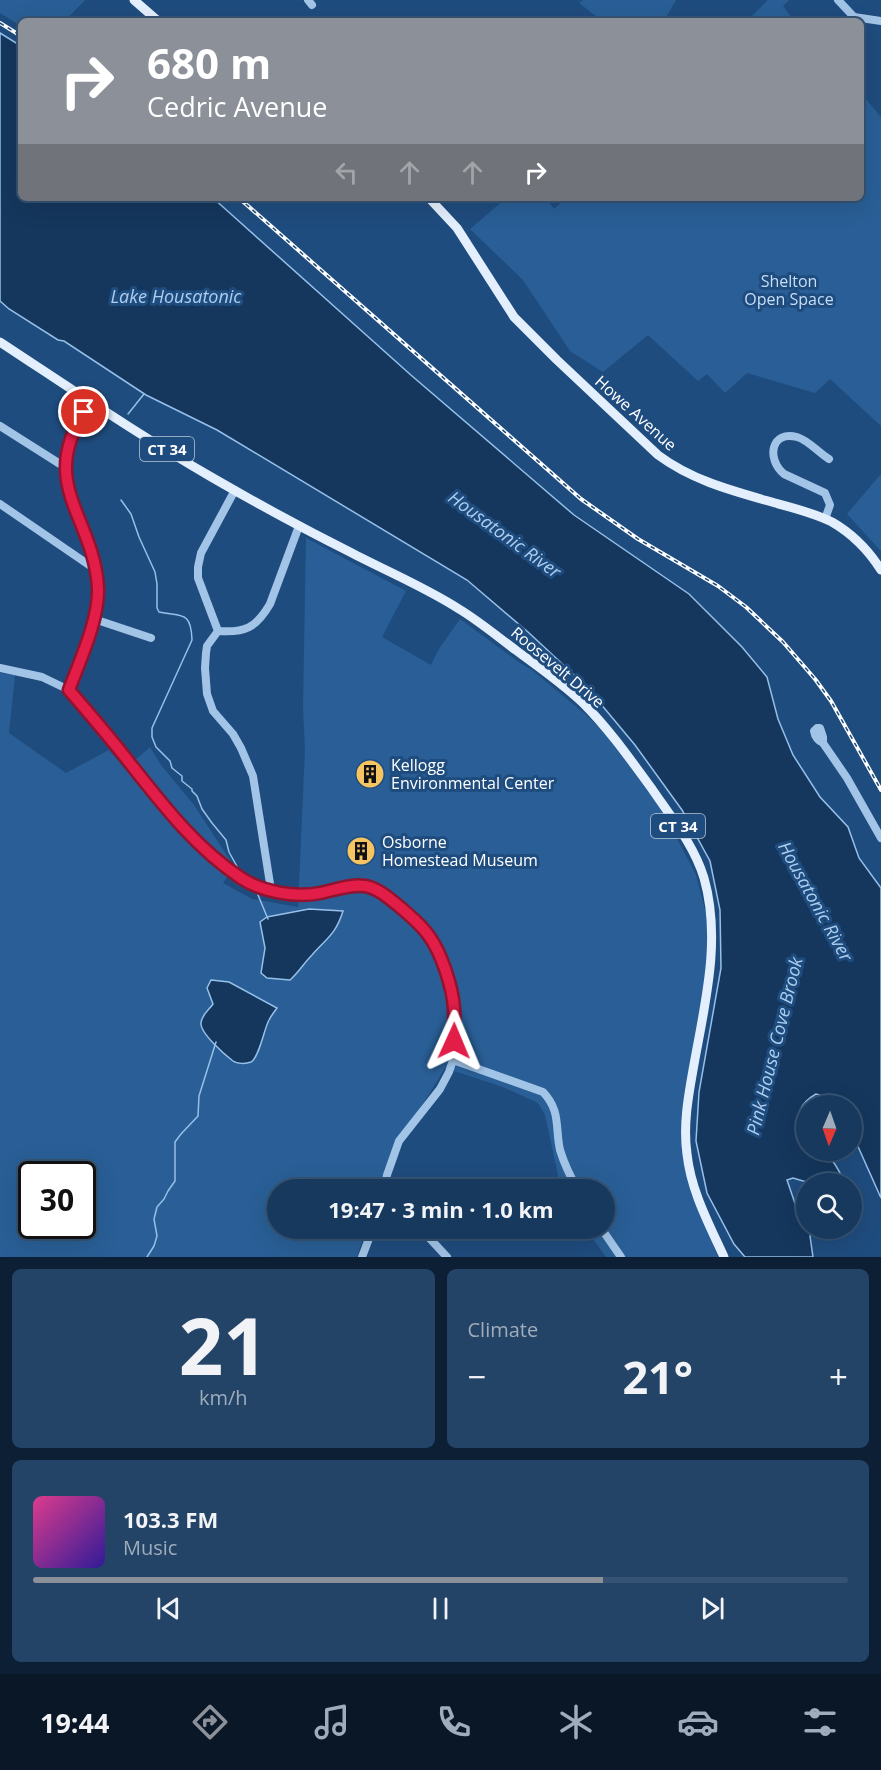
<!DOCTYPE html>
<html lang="en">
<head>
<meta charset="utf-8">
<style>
	:root { --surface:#17395e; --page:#244467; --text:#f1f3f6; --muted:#9eacbc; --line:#365373; --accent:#8c9099 }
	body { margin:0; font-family:"Open Sans",sans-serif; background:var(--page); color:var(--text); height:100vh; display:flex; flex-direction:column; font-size:22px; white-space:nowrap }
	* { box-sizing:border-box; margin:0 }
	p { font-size:20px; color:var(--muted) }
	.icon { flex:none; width:33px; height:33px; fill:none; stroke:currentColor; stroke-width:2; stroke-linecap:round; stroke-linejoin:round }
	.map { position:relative; height:1257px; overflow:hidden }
	.drawer { display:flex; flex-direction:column; gap:12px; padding:12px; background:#0d1f34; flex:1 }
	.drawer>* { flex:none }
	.hud { position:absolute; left:18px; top:18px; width:846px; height:183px; border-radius:9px; box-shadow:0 6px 24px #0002,0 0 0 2px var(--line); background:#8c9099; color:#fff; overflow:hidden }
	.needle { width:39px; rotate:182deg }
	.controls { position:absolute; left:796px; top:1095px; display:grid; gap:12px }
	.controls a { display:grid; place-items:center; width:66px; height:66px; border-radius:50%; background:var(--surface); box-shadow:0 6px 24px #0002,0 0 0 2px var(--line); font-size:30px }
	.speed { position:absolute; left:18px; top:1161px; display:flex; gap:12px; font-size:30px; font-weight:700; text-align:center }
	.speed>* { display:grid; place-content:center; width:78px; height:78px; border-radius:50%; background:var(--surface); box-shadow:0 6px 24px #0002,0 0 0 2px var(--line); line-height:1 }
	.speed .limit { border:3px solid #111; border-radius:9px; background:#fff; color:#111 }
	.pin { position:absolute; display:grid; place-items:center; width:51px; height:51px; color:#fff; margin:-26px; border:3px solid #fff; border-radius:50%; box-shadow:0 2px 6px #0007 }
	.me { position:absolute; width:66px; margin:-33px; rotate:1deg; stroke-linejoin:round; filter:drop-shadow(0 0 4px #0008) }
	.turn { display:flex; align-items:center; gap:21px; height:126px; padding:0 30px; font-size:27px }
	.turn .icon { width:78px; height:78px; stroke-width:2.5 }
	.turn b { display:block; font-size:42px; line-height:51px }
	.lanes { display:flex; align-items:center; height:57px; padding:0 30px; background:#0003; justify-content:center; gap:30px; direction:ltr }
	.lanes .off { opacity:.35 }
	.big { font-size:45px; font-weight:700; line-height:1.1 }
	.drawer .tile { flex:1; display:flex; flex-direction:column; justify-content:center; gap:9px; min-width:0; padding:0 21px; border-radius:9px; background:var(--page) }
	.drawer .dial { align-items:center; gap:0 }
	.dial b { font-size:78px; line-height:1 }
	.song { display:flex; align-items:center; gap:18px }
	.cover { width:72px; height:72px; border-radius:9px; background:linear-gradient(135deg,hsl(330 70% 55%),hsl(250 70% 35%)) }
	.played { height:6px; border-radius:3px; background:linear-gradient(90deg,var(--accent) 70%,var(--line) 70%) }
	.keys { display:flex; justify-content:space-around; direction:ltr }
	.heat { display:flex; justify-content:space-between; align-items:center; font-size:33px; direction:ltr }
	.drawer .tiles { flex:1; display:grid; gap:12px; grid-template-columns:1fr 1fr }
	.tile:last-child { grid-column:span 2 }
	.trip { position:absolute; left:267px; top:1179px; width:348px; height:60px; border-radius:30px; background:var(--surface); box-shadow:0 6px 24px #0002,0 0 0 2px var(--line); font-weight:700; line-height:60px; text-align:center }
	.menu { display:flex; height:96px; justify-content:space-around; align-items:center; background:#091726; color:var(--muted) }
	.menu .icon { width:42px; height:42px }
	.menu .on { color:var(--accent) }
	.menu b { font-size:27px; color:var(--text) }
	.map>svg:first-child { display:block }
	.green { fill:#295f96; fill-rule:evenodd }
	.water { fill:#15375d; stroke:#96c0e9; stroke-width:1.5 }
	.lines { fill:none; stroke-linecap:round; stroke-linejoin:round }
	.stream { stroke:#96c0e9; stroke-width:1.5 }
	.minor { stroke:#a2c4e7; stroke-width:8 }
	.major { stroke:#e4effd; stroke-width:9 }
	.rail-casing { stroke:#fff; stroke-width:4 }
	.rail { stroke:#1f4c7e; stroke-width:1.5; stroke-dasharray:4.5; stroke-linecap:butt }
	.route-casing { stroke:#92132f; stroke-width:15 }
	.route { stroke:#e11d48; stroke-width:10 }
	.labels { text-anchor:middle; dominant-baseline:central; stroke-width:6; stroke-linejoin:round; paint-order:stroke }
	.shield { fill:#1f4c7e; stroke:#bcc9d8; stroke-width:1.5 }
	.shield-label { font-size:15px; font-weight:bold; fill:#fff }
	.park-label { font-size:16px; fill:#c6def6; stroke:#1f4c7e }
	.street-label { font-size:16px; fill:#fff; stroke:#1f4c7e }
	.poi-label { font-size:16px; fill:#fff; stroke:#1f4c7e; text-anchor:start }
	.water-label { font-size:18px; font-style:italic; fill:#adceef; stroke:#1f4c7e }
</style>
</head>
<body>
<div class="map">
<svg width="881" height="1257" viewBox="0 0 881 1257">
	<rect width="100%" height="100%" fill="#1f4c7e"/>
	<g class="green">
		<path d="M0,0H85L65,21H21V26L0,13Z"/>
		<path d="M583,0H676L664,21H602L579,3Z"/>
		<path d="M768,0H789L783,6L794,21H747Z"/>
		<path d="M861,93L881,117V426L830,379L815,393L747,373L725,393L707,374L698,381L648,335L603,372L570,351L523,280L470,229L506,198H546L554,209L566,198H861Z"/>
		<path d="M881,474V551L847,514Z"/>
		<path d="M306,538L406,591L382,637L431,665L439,649L460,619L520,663L532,670L585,714L602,730L662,810L696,875L707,918L709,951L687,1129L697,1203L718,1257H606L586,1229L604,1228V1190L561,1189L545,1115L538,1103L503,1087L445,1068L395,1149L377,1189L278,1190V1228L366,1229L357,1257H0V673L15,675L9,733L66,773L109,750L125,769L150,747L161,765L194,805L234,866L223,883L252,899L298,907L305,749L303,708ZM32,1174H82V1226H32Z"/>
	</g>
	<g class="water">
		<path d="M0,33L21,46V198H213L412,376L574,515L689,594L742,647L767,677L778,719L793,755L820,797L848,827L859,858L881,888V1198L852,1133V1106L834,1105L829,1098L816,1094C802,1102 793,1116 800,1132C803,1140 807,1142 807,1150C812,1150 817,1150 822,1152C833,1157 840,1173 845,1183H810L793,1178L787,1180L799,1215L807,1223V1228L814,1230L810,1236L813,1257H745L734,1244L707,1193L696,1141L699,1092L721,968L720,910L710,861L682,810L635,745L585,685L528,632L467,580L217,430L146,395L64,341L58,340L9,309L0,301Z"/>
		<path d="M309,909L343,911C336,934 327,938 312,955C304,963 299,972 290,980L267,978L261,973L265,948L260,922L267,917Z"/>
		<path d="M211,980L229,982L277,1008C274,1012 271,1016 269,1020C264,1029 259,1058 251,1062C246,1064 237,1064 233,1061C225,1055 200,1033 201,1023C202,1014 209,1010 213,1004L207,988Z"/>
	</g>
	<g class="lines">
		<g class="stream">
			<path d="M128,414L144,394"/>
			<path d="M121,500L131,514L139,537L155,572L157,584V608L159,612C181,617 191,610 192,640L152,728V737L156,747L170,761L172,768L182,776V781L192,789V791L197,796L202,809L212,823L226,840L229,852L239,870"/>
			<path d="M258,895L268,919"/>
			<path d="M147,1257L154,1246L157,1236L154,1219L157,1207L164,1199L168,1191L175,1181V1142L181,1134L198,1116L199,1096L216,1042"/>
		</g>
		<g class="minor">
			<path d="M308,0L312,5"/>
			<path d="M838,0L854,17L881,21"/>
			<path d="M0,426L60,464L64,465"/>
			<path d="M235,490L201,553L198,567V578L218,631L207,646L206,653L205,668L207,694L213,711L233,734L241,748L253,776L271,890"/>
			<path d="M0,504L89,565L95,566"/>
			<path d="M825,519L830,505L825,493L784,474C766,459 771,430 797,437C808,440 819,453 829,459"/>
			<path d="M94,619L151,638"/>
			<path d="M218,631C245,633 256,628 270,604L299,526"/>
			<path d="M0,668L42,677L69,690L106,733L173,818L193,839L241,877L256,885L271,890L295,894L321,893L347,886H368L390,899L416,922L431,938L443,966L453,997L455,1023L453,1060L449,1072L440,1089L399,1141L387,1175L384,1190"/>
			<path d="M69,690C79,660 99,619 98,588C97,566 90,547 82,526C73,502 60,478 66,451C71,433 81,417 91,402"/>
			<path d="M823,743V737L820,728H817L814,731C815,737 817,740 823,743L847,778L881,838"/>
			<path d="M453,1060L543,1092C561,1111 555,1127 560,1150C564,1163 571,1178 578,1190"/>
			<path d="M420,1228L447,1257"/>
			<path d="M601,1228L621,1257"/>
			<path d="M362,1257L373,1228"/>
		</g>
		<g class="major">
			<path d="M134,0L158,21"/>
			<path d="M429,198L457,228L514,317L557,360L658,455C693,481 733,491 775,503C794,508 814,513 832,522C851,533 869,551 881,570"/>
			<path d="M0,342C70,388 140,436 213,478C258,504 304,529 350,552C386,571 425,587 459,609C479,621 498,637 517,651C539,667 563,684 583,703C609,729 630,759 652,789C671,817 694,845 704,878C722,941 704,1007 693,1070C688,1098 683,1126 687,1154C691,1191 709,1224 724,1257"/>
		</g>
		<g class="rail-casing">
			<g id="rail">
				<path d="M0,23L21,36"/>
				<path d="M239,198L581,499L638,539L718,586L746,607L783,642L815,679L831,701L881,790"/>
			</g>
		</g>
		<use href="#rail" class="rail"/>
	</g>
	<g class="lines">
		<g class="route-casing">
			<path id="route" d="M84,412C38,486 94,517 98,588C99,620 80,660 69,690C88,712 107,734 125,757C160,801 193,846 241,878C262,892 296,898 320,893C336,890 349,884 365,886C378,888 390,899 400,907C410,916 421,924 429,936C441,952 453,988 454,1009C455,1019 454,1030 454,1041"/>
		</g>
		<use href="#route" class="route"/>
	</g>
	<defs>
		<g id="building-disc" transform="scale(1.5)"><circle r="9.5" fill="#f6c562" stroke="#1f4c7e"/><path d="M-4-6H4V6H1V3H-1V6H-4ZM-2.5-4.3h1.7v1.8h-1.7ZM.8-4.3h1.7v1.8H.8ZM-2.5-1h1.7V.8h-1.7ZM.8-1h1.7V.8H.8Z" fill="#111"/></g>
	</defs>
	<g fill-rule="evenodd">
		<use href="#building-disc" x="370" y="774"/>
		<use href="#building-disc" x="361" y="851"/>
	</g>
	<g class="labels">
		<g class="shield">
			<rect x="140" y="437" width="54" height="24" rx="4.5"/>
			<rect x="651" y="814" width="54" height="24" rx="4.5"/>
		</g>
		<g class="shield-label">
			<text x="167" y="449">CT 34</text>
			<text x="678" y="826">CT 34</text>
		</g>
		<g class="park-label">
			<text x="789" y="281">Shelton<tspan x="789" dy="18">Open Space</tspan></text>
		</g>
		<g class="street-label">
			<text transform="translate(636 413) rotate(42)">Howe Avenue</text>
			<text transform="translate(558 667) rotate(40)">Roosevelt Drive</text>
		</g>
		<g class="poi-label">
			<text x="391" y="765">Kellogg<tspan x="391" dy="18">Environmental Center</tspan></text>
			<text x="382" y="842">Osborne<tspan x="382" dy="18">Homestead Museum</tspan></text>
		</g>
		<g class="water-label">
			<text x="176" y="296">Lake Housatonic</text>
			<text transform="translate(505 534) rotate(36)">Housatonic River</text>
			<text transform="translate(816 901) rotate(61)">Housatonic River</text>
			<text transform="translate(774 1046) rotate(-76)">Pink House Cove Brook</text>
		</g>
	</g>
</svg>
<div class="controls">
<a><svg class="needle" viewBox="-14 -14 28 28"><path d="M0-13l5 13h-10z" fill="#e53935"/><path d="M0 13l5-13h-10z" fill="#9eacbc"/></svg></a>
<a><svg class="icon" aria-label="search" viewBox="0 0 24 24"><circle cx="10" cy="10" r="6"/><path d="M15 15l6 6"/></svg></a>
</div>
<div class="speed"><div class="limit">30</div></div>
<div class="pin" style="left:84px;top:412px;background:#d93025"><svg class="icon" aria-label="arrive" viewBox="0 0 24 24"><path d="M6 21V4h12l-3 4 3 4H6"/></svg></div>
<svg class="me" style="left:454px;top:1041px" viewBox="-20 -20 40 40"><path d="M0-17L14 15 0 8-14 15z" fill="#e11d48" stroke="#fff" stroke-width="4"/></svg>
<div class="trip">19:47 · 3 min · 1.0 km</div>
<div class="hud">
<div class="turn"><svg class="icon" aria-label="right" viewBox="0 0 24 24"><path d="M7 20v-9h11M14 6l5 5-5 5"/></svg><div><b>680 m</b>Cedric Avenue</div></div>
<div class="lanes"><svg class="icon off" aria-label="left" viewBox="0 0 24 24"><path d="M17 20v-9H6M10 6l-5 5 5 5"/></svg><svg class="icon off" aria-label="ahead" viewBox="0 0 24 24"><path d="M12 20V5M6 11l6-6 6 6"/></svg><svg class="icon off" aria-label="ahead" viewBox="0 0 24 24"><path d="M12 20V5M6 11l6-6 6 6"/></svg><svg class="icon" aria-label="right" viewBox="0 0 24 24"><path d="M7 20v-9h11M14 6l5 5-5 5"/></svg></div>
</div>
</div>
<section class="drawer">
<div class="tiles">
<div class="tile dial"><b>21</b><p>km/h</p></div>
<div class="tile"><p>Climate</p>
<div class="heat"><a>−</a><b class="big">21°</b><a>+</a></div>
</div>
<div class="tile">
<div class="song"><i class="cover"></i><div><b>103.3 FM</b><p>Music</p></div></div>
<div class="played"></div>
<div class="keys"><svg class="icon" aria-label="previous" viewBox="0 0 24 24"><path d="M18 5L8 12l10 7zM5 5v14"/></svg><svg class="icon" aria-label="pause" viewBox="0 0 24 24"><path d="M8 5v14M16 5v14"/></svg><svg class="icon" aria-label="next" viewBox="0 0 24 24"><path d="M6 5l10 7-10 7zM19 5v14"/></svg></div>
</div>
</div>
</section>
<nav class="menu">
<b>19:44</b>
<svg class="icon on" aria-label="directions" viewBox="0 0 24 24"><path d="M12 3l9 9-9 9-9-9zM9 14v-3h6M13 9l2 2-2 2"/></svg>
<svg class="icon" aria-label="music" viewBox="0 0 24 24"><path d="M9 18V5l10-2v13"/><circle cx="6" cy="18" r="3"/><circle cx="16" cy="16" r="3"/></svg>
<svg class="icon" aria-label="phone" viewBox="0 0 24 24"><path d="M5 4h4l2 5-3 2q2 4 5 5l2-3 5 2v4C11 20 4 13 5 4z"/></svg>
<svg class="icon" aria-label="climate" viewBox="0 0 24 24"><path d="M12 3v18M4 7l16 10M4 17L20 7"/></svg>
<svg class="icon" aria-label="car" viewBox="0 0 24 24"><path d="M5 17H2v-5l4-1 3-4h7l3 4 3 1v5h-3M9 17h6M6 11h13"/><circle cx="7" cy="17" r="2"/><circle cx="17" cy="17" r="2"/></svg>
<svg class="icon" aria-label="filters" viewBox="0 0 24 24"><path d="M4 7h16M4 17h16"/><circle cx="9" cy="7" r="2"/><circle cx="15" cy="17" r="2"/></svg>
</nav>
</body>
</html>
